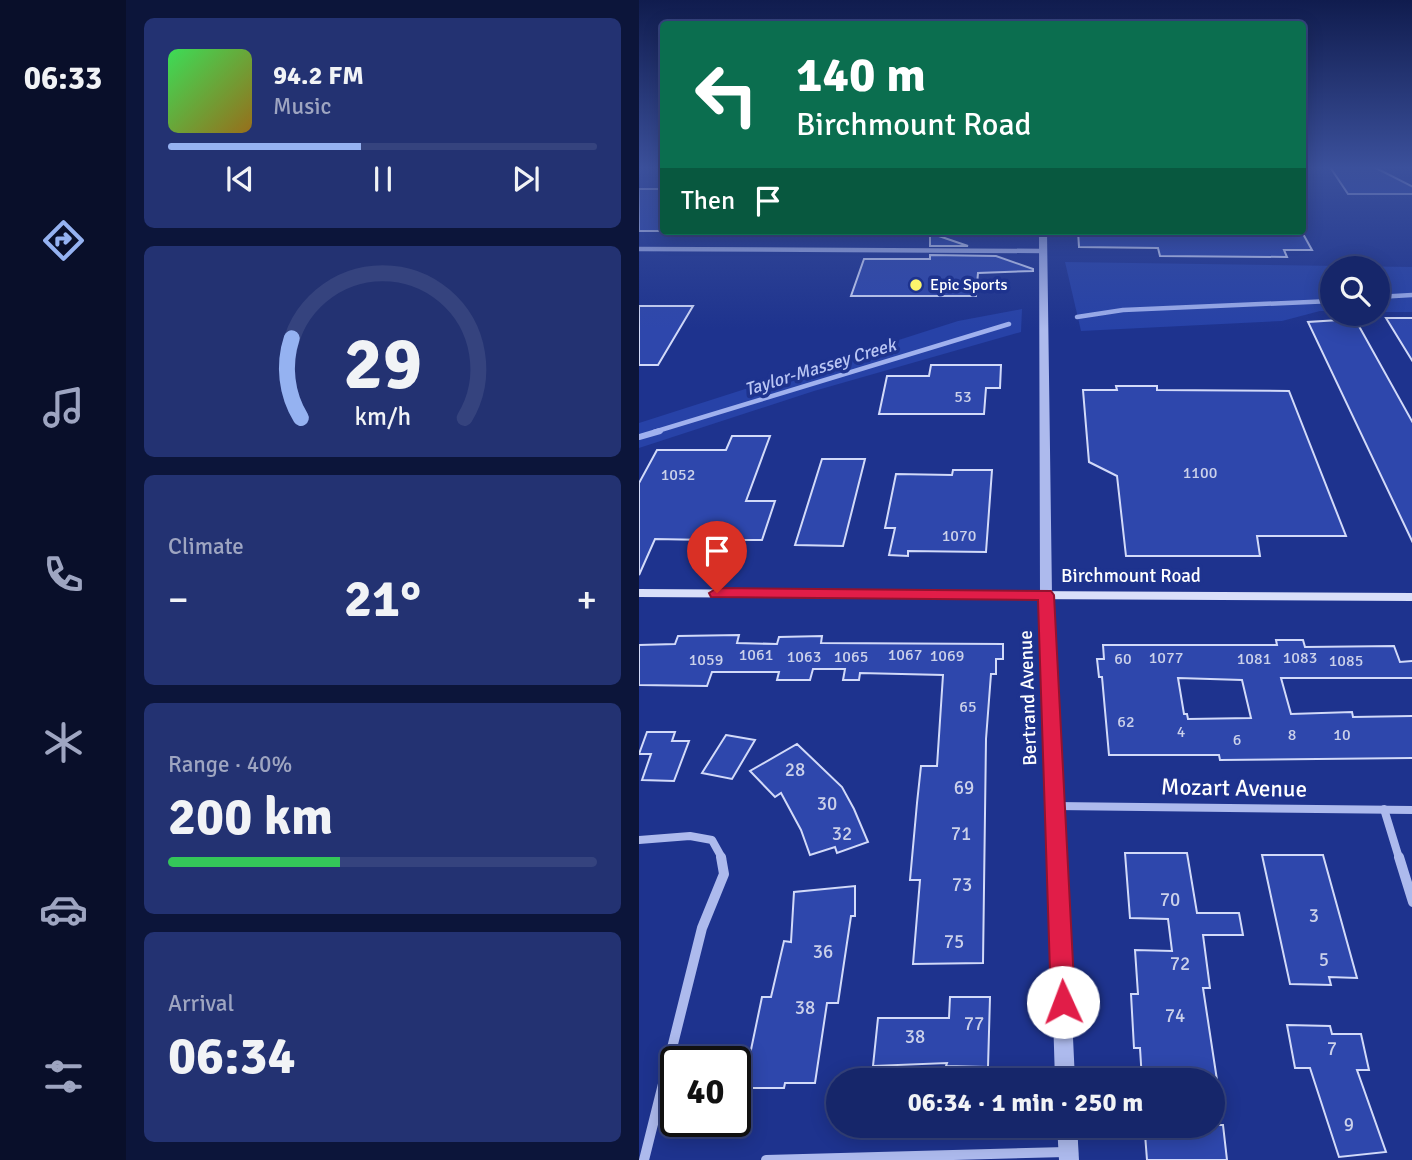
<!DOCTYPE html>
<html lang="en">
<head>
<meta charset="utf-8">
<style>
	:root { --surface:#16266a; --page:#233272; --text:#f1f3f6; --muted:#9ea5c1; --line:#35437e; --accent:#95b2f1 }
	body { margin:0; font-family:Signika,sans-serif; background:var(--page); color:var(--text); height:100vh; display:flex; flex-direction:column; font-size:26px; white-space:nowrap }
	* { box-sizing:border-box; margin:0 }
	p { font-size:23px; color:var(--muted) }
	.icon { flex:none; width:38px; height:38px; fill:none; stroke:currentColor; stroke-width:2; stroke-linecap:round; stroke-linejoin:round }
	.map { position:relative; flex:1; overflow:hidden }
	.details { display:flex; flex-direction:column; gap:18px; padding:18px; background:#0c153a; width:513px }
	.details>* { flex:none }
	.top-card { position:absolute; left:21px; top:21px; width:646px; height:214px; border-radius:7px; box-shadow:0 4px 18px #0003,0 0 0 2px var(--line); background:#0b6e4f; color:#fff; overflow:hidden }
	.controls { position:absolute; left:681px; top:256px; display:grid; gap:14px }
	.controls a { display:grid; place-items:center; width:70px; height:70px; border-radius:50%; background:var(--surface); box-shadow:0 4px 18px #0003,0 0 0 2px var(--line); font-size:35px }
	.speed { position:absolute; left:21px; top:1046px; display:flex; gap:14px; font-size:35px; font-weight:700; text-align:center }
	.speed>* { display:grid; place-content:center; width:91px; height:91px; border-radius:50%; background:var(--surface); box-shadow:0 4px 18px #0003,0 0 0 2px var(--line); line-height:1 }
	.speed .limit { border:4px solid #111; border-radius:10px; background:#fff; color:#111 }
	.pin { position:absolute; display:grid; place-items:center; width:60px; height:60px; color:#fff; margin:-72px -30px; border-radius:50% 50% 50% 0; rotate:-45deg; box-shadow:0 0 7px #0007 }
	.pin .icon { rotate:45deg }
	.me { position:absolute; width:77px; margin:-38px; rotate:358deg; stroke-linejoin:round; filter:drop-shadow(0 0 5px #0008) }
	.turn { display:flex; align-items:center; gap:24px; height:147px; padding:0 21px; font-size:32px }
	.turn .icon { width:91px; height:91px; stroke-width:2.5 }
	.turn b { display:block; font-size:49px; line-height:60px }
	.then { display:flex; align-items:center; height:66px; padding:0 21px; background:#0003; gap:14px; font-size:26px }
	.big { font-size:52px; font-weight:700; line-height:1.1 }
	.details .tile { flex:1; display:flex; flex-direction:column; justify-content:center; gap:10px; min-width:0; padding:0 24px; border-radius:10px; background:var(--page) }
	.details .dial { align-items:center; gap:0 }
	.dial svg { height:182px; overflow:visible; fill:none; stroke:var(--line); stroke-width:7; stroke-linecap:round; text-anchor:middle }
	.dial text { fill:var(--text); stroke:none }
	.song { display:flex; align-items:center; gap:21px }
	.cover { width:84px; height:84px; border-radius:10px; background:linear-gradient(135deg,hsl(130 70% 55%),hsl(40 70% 35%)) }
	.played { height:7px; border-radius:4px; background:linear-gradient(90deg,var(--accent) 45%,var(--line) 45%) }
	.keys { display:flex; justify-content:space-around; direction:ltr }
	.heat { display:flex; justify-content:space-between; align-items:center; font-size:38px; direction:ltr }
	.charge { height:10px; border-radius:5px; background:linear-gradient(90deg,#34c759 40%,var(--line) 0) }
	.trip { position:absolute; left:187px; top:1068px; width:399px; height:70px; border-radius:35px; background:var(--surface); box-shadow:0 4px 18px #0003,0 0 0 2px var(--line); font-weight:700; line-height:70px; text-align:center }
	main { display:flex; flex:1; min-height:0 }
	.tabs { display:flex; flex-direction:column; width:126px; justify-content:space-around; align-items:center; background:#090f2a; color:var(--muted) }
	.tabs .icon { width:49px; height:49px }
	.tabs .current { color:var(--accent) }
	.tabs b { font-size:32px; color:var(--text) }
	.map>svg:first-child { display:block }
	.green { fill:#2742a7 }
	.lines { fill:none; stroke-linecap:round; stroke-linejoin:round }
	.stream-far1 { stroke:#a0b1ee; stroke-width:4.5 }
	.stream { stroke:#a0b1ee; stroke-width:6 }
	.building { fill:#2e47ac; stroke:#d2daf9; stroke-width:2; fill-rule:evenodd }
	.minor-far2 { stroke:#adbaed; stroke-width:4.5 }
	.minor-far1 { stroke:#adbaed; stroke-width:8 }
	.minor { stroke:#adbaed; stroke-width:10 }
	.tertiary { fill:#adbaed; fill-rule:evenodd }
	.secondary { fill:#d9dff9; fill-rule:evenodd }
	.route { fill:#e11d48; stroke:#92132f; stroke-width:2 }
	.poi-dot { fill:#fcf56c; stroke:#1e338e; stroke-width:2.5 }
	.labels { text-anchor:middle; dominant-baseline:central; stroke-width:7; stroke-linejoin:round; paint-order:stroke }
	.far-poi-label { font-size:16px; fill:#fff; stroke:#1e338e; text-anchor:start }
	.number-label { font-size:16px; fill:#cbd1ea }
	.far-water-label { font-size:18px; font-style:italic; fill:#b9c5f4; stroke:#1e338e }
	.street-label { font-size:19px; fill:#fff; stroke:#1e338e }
	.near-number-label { font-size:19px; fill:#cbd1ea }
	.near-street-label { font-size:23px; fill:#fff; stroke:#1e338e }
</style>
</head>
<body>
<main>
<nav class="tabs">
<b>06:33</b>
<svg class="icon current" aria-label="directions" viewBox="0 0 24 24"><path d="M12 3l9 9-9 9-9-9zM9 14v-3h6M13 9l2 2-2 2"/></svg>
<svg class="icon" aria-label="music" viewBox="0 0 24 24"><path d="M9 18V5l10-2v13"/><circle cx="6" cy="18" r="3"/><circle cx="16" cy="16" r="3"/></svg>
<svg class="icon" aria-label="phone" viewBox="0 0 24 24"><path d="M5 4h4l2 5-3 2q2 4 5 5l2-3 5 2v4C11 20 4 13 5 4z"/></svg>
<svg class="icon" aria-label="climate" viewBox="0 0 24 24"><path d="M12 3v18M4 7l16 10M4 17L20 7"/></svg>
<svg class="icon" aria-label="car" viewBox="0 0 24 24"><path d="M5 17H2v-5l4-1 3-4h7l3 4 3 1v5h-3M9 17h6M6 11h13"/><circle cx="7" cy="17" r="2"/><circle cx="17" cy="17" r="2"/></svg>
<svg class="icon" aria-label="filters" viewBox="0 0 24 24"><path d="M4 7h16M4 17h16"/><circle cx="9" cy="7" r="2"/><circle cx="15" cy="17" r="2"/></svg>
</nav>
<section class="details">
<div class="tile">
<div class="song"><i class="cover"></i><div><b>94.2 FM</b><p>Music</p></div></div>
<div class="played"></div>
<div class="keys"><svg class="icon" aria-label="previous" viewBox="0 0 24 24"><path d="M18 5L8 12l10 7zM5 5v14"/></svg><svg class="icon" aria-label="pause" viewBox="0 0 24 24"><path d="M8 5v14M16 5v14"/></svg><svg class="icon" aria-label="next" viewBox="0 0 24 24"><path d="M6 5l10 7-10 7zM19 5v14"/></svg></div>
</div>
<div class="tile dial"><svg viewBox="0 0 100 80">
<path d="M14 69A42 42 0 1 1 86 69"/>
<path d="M14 69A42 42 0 0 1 10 34" stroke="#95b2f1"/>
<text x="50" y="56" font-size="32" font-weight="700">29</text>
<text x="50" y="72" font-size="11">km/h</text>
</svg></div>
<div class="tile"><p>Climate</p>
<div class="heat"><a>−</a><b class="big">21°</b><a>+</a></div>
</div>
<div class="tile"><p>Range · 40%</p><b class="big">200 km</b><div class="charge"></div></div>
<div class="tile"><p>Arrival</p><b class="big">06:34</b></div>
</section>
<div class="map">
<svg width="774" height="1160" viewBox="0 0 774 1160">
	<rect width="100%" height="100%" fill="#1e338e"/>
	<g class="green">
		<path d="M426,262L773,267V312H739L738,268H693V311H681L643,321L442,331Z"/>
		<path d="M383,309L382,332L175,391L0,448V423L319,321Z"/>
	</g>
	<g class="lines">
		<g class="stream-far1">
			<path d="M738,297L774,295"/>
			<path d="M438,317L484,310L693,301"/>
			<path d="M15,432L370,324"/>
		</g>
		<path class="stream" d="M0,437L21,431"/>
	</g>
	<g class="building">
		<path d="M691,167H735L774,187V194H709Z"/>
		<rect x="0" y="189" width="24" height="42"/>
		<path d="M439,231L663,232L673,250H645L648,257L521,256L519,248L440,247Z"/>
		<path d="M291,233L329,246H291Z"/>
		<path d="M291,255L357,256L394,269V271L339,273L337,296H212L225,259H291Z"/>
		<path d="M0,306H54L19,365H0Z"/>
		<path d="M747,318H774V362Z"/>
		<path d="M716,319L774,423V543L669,322Z"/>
		<path d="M292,365H362L361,388H347L345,414H240L248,376H290Z"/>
		<path d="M477,386H518V390L650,391L707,536H618L621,556H487L478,476L450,462L444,390H478Z"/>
		<path d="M93,436H131L107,501H136L123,540H102L97,554H63L68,540L16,539L0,575V483L18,450H87Z"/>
		<path d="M183,459H226L204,546L156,545Z"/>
		<path d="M314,470H353L347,552L269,551V556L250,555L256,528H246L257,474L313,475Z"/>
		<path d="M100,635L98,643L138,644L140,637L183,636L182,643L364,644V659H357V674H352L347,739L344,963L274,964L281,880H271L278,803L282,766H298L304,675L221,673L220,680H204L206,669H174L171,680H138L140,672H73L68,686L0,685V645L36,644L39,636Z"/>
		<path d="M637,640H664L666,647L755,646L761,662L774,661V678H642L652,714L713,712L714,717L774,716V758L581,760L580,755H470L463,677H460L458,659H465L464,645H638ZM539,678L603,680L612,718L549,719L548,714H545Z"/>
		<path d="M8,732H36L33,741H50L35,781L3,780L12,754H0Z"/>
		<path d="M87,735L116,740L93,779L63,773Z"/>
		<path d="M158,744L203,787L215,809L229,842L198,853L196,847L171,855L162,830L142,793L136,797L111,771Z"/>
		<path d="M486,853H548L558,913H600L604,935H564L571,988H564L578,1080H503L501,1048H495L492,994H499L496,950L533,951L529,919L491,918Z"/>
		<path d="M623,855H684L718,978L690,977L692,985L651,984Z"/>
		<path d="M216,886V916H212L199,1003H188L176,1083H146L145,1088H104L123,997H132L145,941L152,942L155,892Z"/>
		<path d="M311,997H351L349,1067L307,1066L308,1063L234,1066L239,1018H310Z"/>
		<path d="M648,1025L691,1026L693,1034H722L730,1070H718L747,1152L700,1157L671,1068H656Z"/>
		<path d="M513,1125H584L588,1160H508L506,1134H513Z"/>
	</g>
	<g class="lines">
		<path class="minor-far2" d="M0,249L404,251"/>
		<g class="minor-far1">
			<path d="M417,806L774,810"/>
			<path d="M745,809L760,858"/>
			<path d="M0,840L51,836L73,840L83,858"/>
		</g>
		<g class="minor">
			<path d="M760,857L774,902"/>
			<path d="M5,1160L63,928L85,874L82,857"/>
			<path d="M127,1160L427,1152"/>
		</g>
		<g class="tertiary">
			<path d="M400,231H408L413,595L436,1080H416L401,595Z"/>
			<path d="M418,1125H438L440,1160H420Z"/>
		</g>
		<path class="secondary" d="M0,589L774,593V601L0,597Z"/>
	</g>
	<linearGradient id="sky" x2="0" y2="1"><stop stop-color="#101c4e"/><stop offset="0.51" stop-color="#3b509b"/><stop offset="1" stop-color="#3b509b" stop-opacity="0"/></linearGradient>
	<rect width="774" height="329" fill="url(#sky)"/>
	<path class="route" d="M78,588L412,591L415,595L436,1002L432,1009L424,1013L415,1009L412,1002L399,600L72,597L70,593Z"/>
	<circle class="poi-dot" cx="277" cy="285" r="7"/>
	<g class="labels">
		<g class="far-poi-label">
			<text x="291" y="285">Epic Sports</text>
		</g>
		<g class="number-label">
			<text x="324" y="397">53</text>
			<text x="561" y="473">1100</text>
			<text x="39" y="475">1052</text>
			<text x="320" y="536">1070</text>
			<text x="117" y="655">1061</text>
			<text x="266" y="655">1067</text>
			<text x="308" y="656">1069</text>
			<text x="165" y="657">1063</text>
			<text x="212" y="657">1065</text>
			<text x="527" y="658">1077</text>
			<text x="661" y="658">1083</text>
			<text x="484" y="659">60</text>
			<text x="615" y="659">1081</text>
			<text x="67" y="660">1059</text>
			<text x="707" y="661">1085</text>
			<text x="329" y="707">65</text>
			<text x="487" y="722">62</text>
			<text x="542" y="732">4</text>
			<text x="653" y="735">8</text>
			<text x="703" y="735">10</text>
			<text x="598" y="740">6</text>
		</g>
		<g class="far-water-label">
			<text transform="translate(181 367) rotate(-17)">Taylor-Massey Creek</text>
		</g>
		<g class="street-label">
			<text x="492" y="576">Birchmount Road</text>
			<text transform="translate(389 698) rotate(-92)">Bertrand Avenue</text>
		</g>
		<g class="near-number-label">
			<text x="156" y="770">28</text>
			<text x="325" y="788">69</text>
			<text x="188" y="804">30</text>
			<text x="203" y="834">32</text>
			<text x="322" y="834">71</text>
			<text x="323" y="885">73</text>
			<text x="531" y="900">70</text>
			<text x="675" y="916">3</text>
			<text x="315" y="942">75</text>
			<text x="184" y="952">36</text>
			<text x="685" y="960">5</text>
			<text x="541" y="964">72</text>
			<text x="166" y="1008">38</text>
			<text x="536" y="1016">74</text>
			<text x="335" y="1024">77</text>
			<text x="276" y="1037">38</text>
			<text x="693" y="1049">7</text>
			<text x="710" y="1125">9</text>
		</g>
		<g class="near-street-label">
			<text transform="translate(595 788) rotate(1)">Mozart Avenue</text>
		</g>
	</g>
</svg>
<div class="controls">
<a><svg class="icon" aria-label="search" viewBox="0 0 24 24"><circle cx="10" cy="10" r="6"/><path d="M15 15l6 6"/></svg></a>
</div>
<div class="speed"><div class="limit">40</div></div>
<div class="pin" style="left:78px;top:593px;background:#d93025"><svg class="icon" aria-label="arrive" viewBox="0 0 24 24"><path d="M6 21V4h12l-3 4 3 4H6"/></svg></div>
<svg class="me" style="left:424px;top:1002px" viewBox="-20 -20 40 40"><circle r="19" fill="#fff"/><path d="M0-13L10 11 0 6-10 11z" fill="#e11d48"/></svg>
<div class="trip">06:34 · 1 min · 250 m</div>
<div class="top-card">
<div class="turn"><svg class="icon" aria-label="left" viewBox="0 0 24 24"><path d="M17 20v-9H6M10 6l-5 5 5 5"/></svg><div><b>140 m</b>Birchmount Road</div></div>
<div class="then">Then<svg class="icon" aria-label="arrive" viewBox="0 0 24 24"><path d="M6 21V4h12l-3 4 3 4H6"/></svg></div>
</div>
</div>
</main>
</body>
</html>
